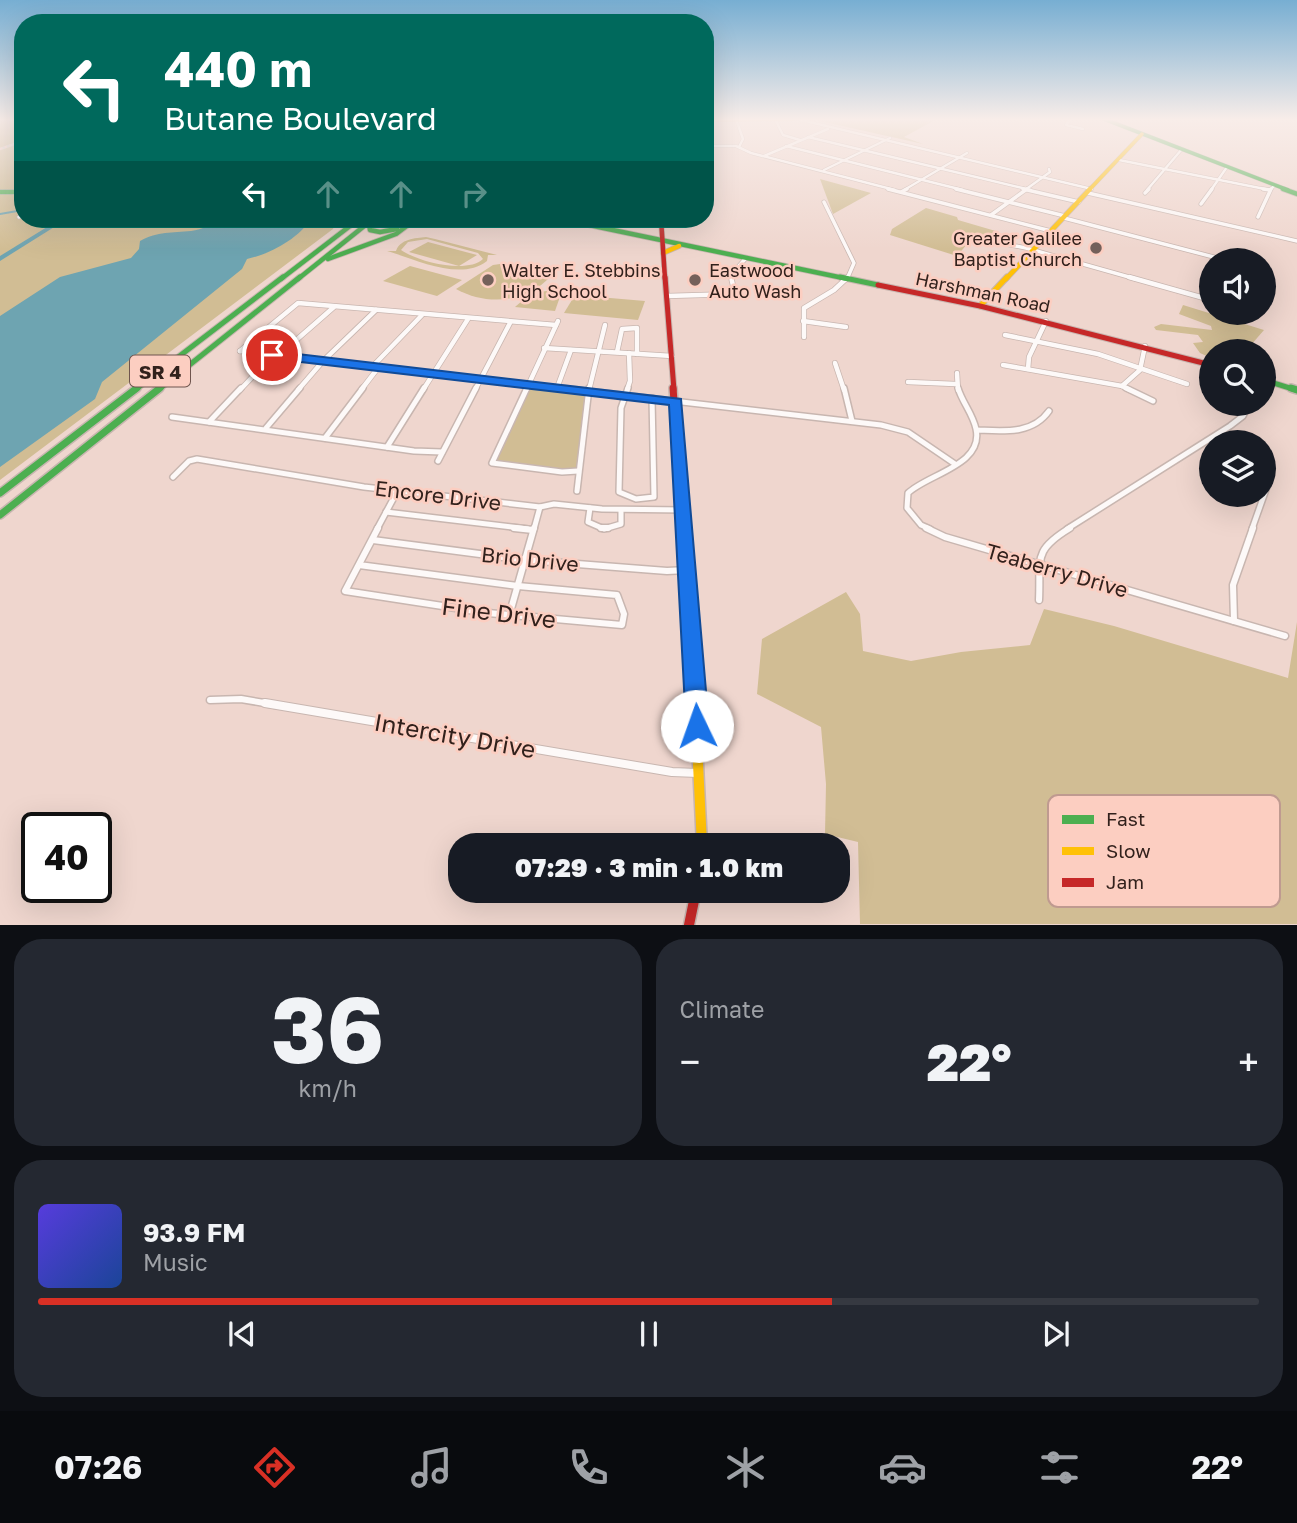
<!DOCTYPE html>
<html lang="en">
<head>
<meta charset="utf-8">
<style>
	:root { --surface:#171b24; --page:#242831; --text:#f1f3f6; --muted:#9ea1a6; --line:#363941; --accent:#d93025 }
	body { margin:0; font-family:"Golos Text",sans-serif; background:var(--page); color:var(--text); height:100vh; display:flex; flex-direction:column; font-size:26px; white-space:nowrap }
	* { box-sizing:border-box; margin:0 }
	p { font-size:23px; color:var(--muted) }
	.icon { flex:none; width:38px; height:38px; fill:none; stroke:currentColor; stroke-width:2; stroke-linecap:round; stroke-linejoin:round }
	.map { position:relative; height:925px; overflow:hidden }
	.details { display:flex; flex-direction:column; gap:14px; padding:14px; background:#0d0f14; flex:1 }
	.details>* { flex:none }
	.guide { position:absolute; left:14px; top:14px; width:700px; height:214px; border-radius:28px; box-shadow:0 7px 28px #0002; background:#00695c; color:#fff; overflow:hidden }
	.tools { position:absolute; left:1199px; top:248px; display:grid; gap:14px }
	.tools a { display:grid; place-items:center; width:77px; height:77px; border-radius:50%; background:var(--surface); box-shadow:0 7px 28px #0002; font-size:35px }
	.speed { position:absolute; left:21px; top:812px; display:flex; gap:14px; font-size:35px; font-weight:700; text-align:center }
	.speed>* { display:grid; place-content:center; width:91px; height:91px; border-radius:50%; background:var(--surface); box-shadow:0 7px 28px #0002; line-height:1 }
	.speed .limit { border:4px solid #111; border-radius:10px; background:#fff; color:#111 }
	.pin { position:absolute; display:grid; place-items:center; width:60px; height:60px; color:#fff; margin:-30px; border:4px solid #fff; border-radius:50%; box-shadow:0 2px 7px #0007 }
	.me { position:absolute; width:77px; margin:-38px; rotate:357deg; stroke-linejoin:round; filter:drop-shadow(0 0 5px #0008) }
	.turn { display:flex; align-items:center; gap:24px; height:147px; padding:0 35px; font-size:32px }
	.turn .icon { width:91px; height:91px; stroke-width:2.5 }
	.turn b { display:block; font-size:49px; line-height:60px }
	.lanes { display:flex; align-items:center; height:66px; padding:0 35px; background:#0003; justify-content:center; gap:35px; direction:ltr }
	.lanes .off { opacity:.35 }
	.big { font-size:52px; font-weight:800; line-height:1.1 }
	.details .widget { flex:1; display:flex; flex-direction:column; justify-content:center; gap:10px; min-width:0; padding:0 24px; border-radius:28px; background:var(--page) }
	.details .dial { align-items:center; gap:0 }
	.dial b { font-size:91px; line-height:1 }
	.song { display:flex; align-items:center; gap:21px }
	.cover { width:84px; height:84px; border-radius:10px; background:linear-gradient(135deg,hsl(250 70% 55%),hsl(220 70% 35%)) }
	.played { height:7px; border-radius:4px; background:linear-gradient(90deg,var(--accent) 65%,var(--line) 65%) }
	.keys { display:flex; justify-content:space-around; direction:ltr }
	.heat { display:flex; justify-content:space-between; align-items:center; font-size:38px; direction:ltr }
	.details .tiles { flex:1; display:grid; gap:14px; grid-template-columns:1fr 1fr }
	.widget:last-child { grid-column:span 2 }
	.trip { position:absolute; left:448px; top:833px; width:402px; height:70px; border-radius:28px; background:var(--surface); box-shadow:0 7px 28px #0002; font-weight:800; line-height:70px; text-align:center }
	.tab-bar { display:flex; height:112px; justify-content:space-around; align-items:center; background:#090b0e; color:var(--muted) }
	.tab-bar .icon { width:49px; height:49px }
	.tab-bar .on { color:var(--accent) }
	.tab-bar b { font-size:32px; color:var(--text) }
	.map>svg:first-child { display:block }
	.green { fill:#d1bd94; fill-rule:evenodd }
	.water { fill:#6ea4b1 }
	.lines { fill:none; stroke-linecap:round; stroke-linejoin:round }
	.stream { stroke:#6ea4b1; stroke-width:2 }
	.river { fill:#6ea4b1; fill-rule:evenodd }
	.street-far5-casing { stroke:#c8b6b0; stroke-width:3.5 }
	.street-far4-casing { stroke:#c8b6b0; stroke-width:5 }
	.street-far3-casing { stroke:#c8b6b0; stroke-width:6 }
	.street-far2-casing { stroke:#c8b6b0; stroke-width:8 }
	.street-far1-casing { stroke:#c8b6b0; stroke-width:9 }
	.street-casing { stroke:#c8b6b0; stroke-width:10 }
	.fast-far3-casing { stroke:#c8b6b0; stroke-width:4.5 }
	.fast-far2-casing { stroke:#c8b6b0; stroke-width:6 }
	.fast-far1-casing { stroke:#c8b6b0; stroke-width:7 }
	.fast-casing { stroke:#c8b6b0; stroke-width:10 }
	.slow-far4-casing { stroke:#c8b6b0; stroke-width:4.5 }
	.slow-far3-casing { stroke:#c8b6b0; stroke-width:6 }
	.slow-far2-casing { stroke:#c8b6b0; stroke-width:7 }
	.slow-far1-casing { stroke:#c8b6b0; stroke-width:11 }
	.slow-casing { stroke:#c8b6b0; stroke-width:13 }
	.jam-far4-casing { stroke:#c8b6b0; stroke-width:6 }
	.jam-far3-casing { stroke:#c8b6b0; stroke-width:7 }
	.jam-far2-casing { stroke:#c8b6b0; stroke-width:10 }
	.jam-far1-casing { stroke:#c8b6b0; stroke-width:11 }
	.jam-casing { stroke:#c8b6b0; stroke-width:13 }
	.street-far5 { stroke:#fdf9f8; stroke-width:2.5 }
	.street-far4 { stroke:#fdf9f8; stroke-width:3.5 }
	.street-far3 { stroke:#fdf9f8; stroke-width:4.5 }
	.street-far2 { stroke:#fdf9f8; stroke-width:5 }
	.street-far1 { stroke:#fdf9f8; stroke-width:6 }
	.street { stroke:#fdf9f8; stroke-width:8 }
	.fast-far3 { stroke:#4caf50; stroke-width:3.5 }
	.fast-far2 { stroke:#4caf50; stroke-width:4.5 }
	.fast-far1 { stroke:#4caf50; stroke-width:5 }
	.fast { stroke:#4caf50; stroke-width:7 }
	.slow-far4 { stroke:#ffc107; stroke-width:3.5 }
	.slow-far3 { stroke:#ffc107; stroke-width:4.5 }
	.slow-far2 { stroke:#ffc107; stroke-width:5 }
	.slow-far1 { stroke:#ffc107; stroke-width:9 }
	.slow { stroke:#ffc107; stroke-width:10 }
	.jam-far4 { stroke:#c62828; stroke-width:4.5 }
	.jam-far3 { stroke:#c62828; stroke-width:5 }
	.jam-far2 { stroke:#c62828; stroke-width:7 }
	.jam-far1 { stroke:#c62828; stroke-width:9 }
	.jam { stroke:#c62828; stroke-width:10 }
	.rail-casing { stroke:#d6cecb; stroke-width:2.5 }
	.rail { stroke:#fccec1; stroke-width:2; stroke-dasharray:2.5; stroke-linecap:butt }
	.route { fill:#1a73e8; stroke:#114b97; stroke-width:2 }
	.poi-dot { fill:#74605a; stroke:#fccec1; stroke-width:2.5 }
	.labels { text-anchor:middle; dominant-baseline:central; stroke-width:5; stroke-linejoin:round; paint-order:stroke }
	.far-poi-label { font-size:18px; fill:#32211c; stroke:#fccec1; text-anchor:start }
	.far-street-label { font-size:18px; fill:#32211c; stroke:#fccec1 }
	.shield { fill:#fccec1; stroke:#6f554e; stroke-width:2 }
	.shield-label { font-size:19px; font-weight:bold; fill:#32211c }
	.street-label { font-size:21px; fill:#32211c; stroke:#fccec1 }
	.near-street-label { font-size:24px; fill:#32211c; stroke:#fccec1 }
	.key { fill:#fccec1; stroke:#bf9a90; stroke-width:2 }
	.key-label { font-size:19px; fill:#32211c }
</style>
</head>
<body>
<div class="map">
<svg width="1297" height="925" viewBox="0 0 1297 925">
	<rect width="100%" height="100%" fill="#efd6ce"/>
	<g class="green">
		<rect x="0" y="119" width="23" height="70"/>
		<path d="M824,119H937L904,137L923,144L820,121Z"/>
		<path d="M820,179L871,193L833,214Z"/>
		<path d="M23,194V219H337L333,229L0,480V195Z"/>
		<path d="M926,208L957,217L958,220L999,232L988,240L974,236H965L968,243L957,256L890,235L892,229Z"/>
		<path d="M426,237L435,239L497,255H488L487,261C460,282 415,259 387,251H396C400,239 415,238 426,237ZM427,239L478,253L483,259C467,274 418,262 401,250L408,242Z"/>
		<path d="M428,242L477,255L459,266L409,252Z"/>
		<path d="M500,264H501L551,276C526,303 487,306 456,289L493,265Z"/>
		<path d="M410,266L462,280L437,296L383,281Z"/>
		<path d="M546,291H562L555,311L515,307L530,294Z"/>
		<path d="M575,295L645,301L638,320L564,313Z"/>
		<path d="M1183,305L1264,330L1251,345L1232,342L1226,352H1211V358L1200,353L1193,343L1203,342L1198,335L1156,330L1154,327L1161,324L1212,330L1211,326L1179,314Z"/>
		<path d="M528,385L589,391L578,471L492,463Z"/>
		<path d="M846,592L860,614L863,651L911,661L961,652L1030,645L1044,609L1114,626L1288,678L1297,622V924H860L858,842L825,834L826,784L821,727L757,694L762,639Z"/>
	</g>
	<path class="water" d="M225,219H311C298,239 270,254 247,259L242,269L102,382L95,399L0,467V316L60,277L131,258L139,249L140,241C158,231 172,233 191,231C202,230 214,223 225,219Z"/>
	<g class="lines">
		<path class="stream" d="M0,214L23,210"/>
		<path class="river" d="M60,219H67L0,261V256Z"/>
		<g class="street-far5-casing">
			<g id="street-far5">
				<path d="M736,119L743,139L739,147"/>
				<path d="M775,119L783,135L800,140"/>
				<path d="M797,119L1092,189"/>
				<path d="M1070,119L1066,125L1083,129"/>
				<path d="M808,137L1031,190"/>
				<path d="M705,146H736L751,153L895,190"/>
				<path d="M786,146L963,190"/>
				<path d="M764,156L828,129"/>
				<path d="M1119,160L1270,190"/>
				<path d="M824,170L890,138"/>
				<path d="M904,190L967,153"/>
				<path d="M1025,190L1050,172L1049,169"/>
				<path d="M1147,190L1182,149"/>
				<path d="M1211,190L1227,167"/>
				<path d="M1270,190L1275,185"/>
			</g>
		</g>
		<g class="street-far4-casing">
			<g id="street-far4">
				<path d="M888,189L1051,231"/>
				<path d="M956,189L1065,216"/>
				<path d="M1023,189L1079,202"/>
				<path d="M1263,189L1270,190"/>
				<path d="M901,192L907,189"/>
				<path d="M1088,193L1297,241"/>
				<path d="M1145,193L1149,189"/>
				<path d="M824,202L854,263L847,279"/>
				<path d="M1201,204L1212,189"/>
				<path d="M991,215L1027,189"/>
				<path d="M19,217L23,215"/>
				<path d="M1258,217L1271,189"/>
				<path d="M1064,218L1229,261"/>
				<path d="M985,240L1026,248L1136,279"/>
				<path d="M732,279L731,275L746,258"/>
			</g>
		</g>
		<g class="street-far3-casing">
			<g id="street-far3">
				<path d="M1129,277L1211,300"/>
				<path d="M667,296L735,294L731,277"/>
				<path d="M803,321L846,327"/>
				<path d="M1005,335L1098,354L1187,384"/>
				<path d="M804,337V308L834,290L848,277"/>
				<path d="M544,348L672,356"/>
				<path d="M240,351L576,390"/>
				<path d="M240,351L298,303L556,325"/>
				<path d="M617,352L622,329L637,328V354"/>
				<path d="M278,356L334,307"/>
				<path d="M835,363L844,390"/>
				<path d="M1003,365L1122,386L1130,390"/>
				<path d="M372,367L422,315"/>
				<path d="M1028,369L1029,357L1046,321"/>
				<path d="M957,373L958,390"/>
				<path d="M908,382L955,384"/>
				<path d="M1122,386L1140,370L1145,346"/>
				<path d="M557,388L571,350"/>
				<path d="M240,390L272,356"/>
				<path d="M298,390L323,361L376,310"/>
				<path d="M361,390L378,368"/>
				<path d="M423,390L468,319"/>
				<path d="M475,390L510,323"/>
				<path d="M526,390L558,321"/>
				<path d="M589,390L605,325"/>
				<path d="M627,390L630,381L629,353"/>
			</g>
		</g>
		<g class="street-far2-casing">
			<g id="street-far2">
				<path d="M527,388L492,463L562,472L578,471"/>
				<path d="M561,388L881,425L908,432L955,464"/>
				<path d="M628,388L621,408L619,492L636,499L654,497L652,398"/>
				<path d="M844,388L852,421"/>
				<path d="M1126,388L1153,401"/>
				<path d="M172,417L414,451L442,452"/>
				<path d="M209,422L241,388"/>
				<path d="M266,428L300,388"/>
				<path d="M977,430C1003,431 1032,435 1049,411"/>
				<path d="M325,438L363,388"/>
				<path d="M1213,438L1223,443"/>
				<path d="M387,447L424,388"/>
				<path d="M438,461L476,388"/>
				<path d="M173,477L189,461L197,459L364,487L540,507L554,504L602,509L684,510"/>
				<path d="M577,491L589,388"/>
				<path d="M590,508L588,522L604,529L621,524V510"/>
				<path d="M386,512L528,529"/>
				<path d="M377,529L398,490"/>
				<path d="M534,529L540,507"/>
				<path d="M930,529L921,525L907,508L908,493C928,474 984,465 976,429C973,414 962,402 958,388"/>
				<path d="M1067,529L1230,426L1243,416L1249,404"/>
				<path d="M1252,529L1269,481L1264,468"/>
			</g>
		</g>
		<g class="street-far1-casing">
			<g id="street-far1">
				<path d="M514,528L533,530"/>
				<path d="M601,528H608"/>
				<path d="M926,528L945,537L1285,636"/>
				<path d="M373,540L526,560L667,571L687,570"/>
				<path d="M359,565L518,586L617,595L624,614L622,625L488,613L345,591L378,528"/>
				<path d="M1039,600C1041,559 1032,551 1070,528"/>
				<path d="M509,616L534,528"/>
				<path d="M1234,621L1233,585L1253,528"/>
				<path d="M210,700L241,699L276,705"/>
			</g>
		</g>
		<g class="street-casing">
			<path id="street" d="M265,703L672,772L698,773"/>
		</g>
		<g class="fast-far3-casing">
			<path id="fast-far3" d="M1104,119L1288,190"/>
		</g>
		<g class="fast-far2-casing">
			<g id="fast-far2">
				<path d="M1283,189L1297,194"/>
				<path d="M0,192H23"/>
				<path d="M374,219L369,224L370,230L380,232L397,229"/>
				<path d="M560,219L848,279"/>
				<path d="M328,259L396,234L416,219"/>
				<path d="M281,279L359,219"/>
				<path d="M298,279L373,219"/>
			</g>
		</g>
		<g class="fast-far1-casing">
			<g id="fast-far1">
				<path d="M840,277L878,285"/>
				<path d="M1264,380L1296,390"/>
				<path d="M135,390L283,277"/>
				<path d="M158,390L300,277"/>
			</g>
		</g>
		<g class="fast-casing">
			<g id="fast">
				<path d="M1291,388L1297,390"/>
				<path d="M0,493L137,388"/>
				<path d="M0,515L160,388"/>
			</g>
		</g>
		<g class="slow-far4-casing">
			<g id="slow-far4">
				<path d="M705,120L793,119"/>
				<path d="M1089,190L1142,134"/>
			</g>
		</g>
		<g class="slow-far3-casing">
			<g id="slow-far3">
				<path d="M663,253L679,246"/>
				<path d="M1006,279L1090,189"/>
			</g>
		</g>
		<g class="slow-far2-casing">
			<path id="slow-far2" d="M980,306L1007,277"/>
		</g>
		<g class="slow-far1-casing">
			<path id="slow-far1" d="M692,639L695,705"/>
		</g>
		<g class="slow-casing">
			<path id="slow" d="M695,703L702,845"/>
		</g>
		<g class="jam-far4-casing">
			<path id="jam-far4" d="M661,219L665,279"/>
		</g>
		<g class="jam-far3-casing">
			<g id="jam-far3">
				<path d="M665,277L674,390"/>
				<path d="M878,285L980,306L1211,365"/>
			</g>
		</g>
		<g class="jam-far2-casing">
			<path id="jam-far2" d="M673,388L684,529"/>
		</g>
		<g class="jam-far1-casing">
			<path id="jam-far1" d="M684,528L692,639"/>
		</g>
		<g class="jam-casing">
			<path id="jam" d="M689,925L696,891"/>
		</g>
		<use href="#street-far5" class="street-far5"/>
		<use href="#street-far4" class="street-far4"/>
		<use href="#street-far3" class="street-far3"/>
		<use href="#street-far2" class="street-far2"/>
		<use href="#street-far1" class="street-far1"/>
		<use href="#street" class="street"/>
		<use href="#fast-far3" class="fast-far3"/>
		<use href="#fast-far2" class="fast-far2"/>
		<use href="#fast-far1" class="fast-far1"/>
		<use href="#fast" class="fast"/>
		<use href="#slow-far4" class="slow-far4"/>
		<use href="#slow-far3" class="slow-far3"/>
		<use href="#slow-far2" class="slow-far2"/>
		<use href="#slow-far1" class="slow-far1"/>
		<use href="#slow" class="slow"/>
		<use href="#jam-far4" class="jam-far4"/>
		<use href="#jam-far3" class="jam-far3"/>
		<use href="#jam-far2" class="jam-far2"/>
		<use href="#jam-far1" class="jam-far1"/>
		<use href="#jam" class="jam"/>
		<g class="rail-casing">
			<path id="rail" d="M0,149L23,141"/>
		</g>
		<use href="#rail" class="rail"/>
	</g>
	<linearGradient id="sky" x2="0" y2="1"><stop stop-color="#77aed2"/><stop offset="0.48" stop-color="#f8ede9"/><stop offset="1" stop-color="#f8ede9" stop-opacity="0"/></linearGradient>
	<rect width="1297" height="249" fill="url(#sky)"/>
	<path class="route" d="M272,351L681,399L709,726L705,734L697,737L689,734L686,726L669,405L267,358L265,355Z"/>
	<g class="poi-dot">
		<circle cx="1096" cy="248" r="7"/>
		<circle cx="488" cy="280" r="7"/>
		<circle cx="695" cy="280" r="7"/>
	</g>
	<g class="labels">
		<g class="far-poi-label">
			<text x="1082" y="238" text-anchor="end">Greater Galilee<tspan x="1082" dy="21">Baptist Church</tspan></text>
			<text x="502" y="270">Walter E. Stebbins<tspan x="502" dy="21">High School</tspan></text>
			<text x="709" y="270">Eastwood<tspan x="709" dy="21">Auto Wash</tspan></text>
		</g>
		<g class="far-street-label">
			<text transform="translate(983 292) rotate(12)">Harshman Road</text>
		</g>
		<rect class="shield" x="130" y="355.5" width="60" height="31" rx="5"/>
		<g class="shield-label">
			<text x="160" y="371">SR 4</text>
		</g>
		<g class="street-label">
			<text transform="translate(438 495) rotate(7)">Encore Drive</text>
			<text transform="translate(530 559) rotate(6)">Brio Drive</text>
			<text transform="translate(1057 570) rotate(16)">Teaberry Drive</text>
		</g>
		<g class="near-street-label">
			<text transform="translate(499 612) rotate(7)">Fine Drive</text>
			<text transform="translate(455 735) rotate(10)">Intercity Drive</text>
		</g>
	</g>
	<rect x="1048" y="795" width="232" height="112" rx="10" class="key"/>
	<rect x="1062" y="815" width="32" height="9" fill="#4caf50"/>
	<rect x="1062" y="847" width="32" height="8" fill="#ffc107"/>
	<rect x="1062" y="878" width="32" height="9" fill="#c62828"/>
	<g class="key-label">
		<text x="1106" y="826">Fast</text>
		<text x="1106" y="858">Slow</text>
		<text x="1106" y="889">Jam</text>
	</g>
</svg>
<div class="tools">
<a><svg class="icon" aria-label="sound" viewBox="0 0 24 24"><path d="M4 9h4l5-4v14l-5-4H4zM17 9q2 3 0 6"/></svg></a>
<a><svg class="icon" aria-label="search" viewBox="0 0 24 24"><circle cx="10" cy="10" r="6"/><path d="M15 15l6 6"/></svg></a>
<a><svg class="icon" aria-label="layers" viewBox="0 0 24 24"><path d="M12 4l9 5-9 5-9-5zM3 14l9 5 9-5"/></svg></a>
</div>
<div class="speed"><div class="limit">40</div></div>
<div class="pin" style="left:272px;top:355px;background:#d93025"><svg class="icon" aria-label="arrive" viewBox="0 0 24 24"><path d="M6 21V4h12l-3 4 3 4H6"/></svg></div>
<svg class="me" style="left:697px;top:726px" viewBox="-20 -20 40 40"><circle r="19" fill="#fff"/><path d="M0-13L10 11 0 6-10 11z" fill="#1a73e8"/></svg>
<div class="trip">07:29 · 3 min · 1.0 km</div>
<div class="guide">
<div class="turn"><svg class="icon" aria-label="left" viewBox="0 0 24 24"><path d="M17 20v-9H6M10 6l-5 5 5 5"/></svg><div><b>440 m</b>Butane Boulevard</div></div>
<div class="lanes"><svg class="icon" aria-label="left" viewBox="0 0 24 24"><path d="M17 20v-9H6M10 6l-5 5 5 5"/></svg><svg class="icon off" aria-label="ahead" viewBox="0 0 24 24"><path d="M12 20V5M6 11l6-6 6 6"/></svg><svg class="icon off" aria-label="ahead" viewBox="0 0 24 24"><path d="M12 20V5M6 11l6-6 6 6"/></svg><svg class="icon off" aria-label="right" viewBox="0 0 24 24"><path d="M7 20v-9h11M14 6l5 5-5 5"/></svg></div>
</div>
</div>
<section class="details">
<div class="tiles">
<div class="widget dial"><b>36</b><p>km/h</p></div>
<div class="widget"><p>Climate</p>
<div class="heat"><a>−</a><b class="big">22°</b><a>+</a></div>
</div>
<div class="widget">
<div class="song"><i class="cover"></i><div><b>93.9 FM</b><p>Music</p></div></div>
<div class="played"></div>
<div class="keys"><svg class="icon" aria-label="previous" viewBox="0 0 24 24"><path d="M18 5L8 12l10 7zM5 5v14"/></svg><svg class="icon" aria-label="pause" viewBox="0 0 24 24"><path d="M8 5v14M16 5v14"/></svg><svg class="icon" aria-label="next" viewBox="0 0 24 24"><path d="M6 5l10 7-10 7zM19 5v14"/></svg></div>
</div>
</div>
</section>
<nav class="tab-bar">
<b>07:26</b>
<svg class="icon on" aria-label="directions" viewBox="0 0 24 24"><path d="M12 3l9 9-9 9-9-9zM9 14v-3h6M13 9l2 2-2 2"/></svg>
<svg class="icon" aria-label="music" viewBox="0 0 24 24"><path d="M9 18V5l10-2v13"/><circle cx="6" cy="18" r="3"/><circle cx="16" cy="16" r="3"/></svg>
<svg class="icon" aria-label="phone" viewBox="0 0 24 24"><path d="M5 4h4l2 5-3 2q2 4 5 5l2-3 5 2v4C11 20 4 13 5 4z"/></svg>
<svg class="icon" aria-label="climate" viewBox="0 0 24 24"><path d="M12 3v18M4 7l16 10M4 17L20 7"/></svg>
<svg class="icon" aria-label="car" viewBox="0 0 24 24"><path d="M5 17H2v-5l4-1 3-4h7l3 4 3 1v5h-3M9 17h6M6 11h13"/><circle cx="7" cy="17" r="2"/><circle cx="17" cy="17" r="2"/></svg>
<svg class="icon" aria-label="filters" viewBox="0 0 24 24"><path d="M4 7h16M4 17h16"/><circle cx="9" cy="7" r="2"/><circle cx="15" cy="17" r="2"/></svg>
<b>22°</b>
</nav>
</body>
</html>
